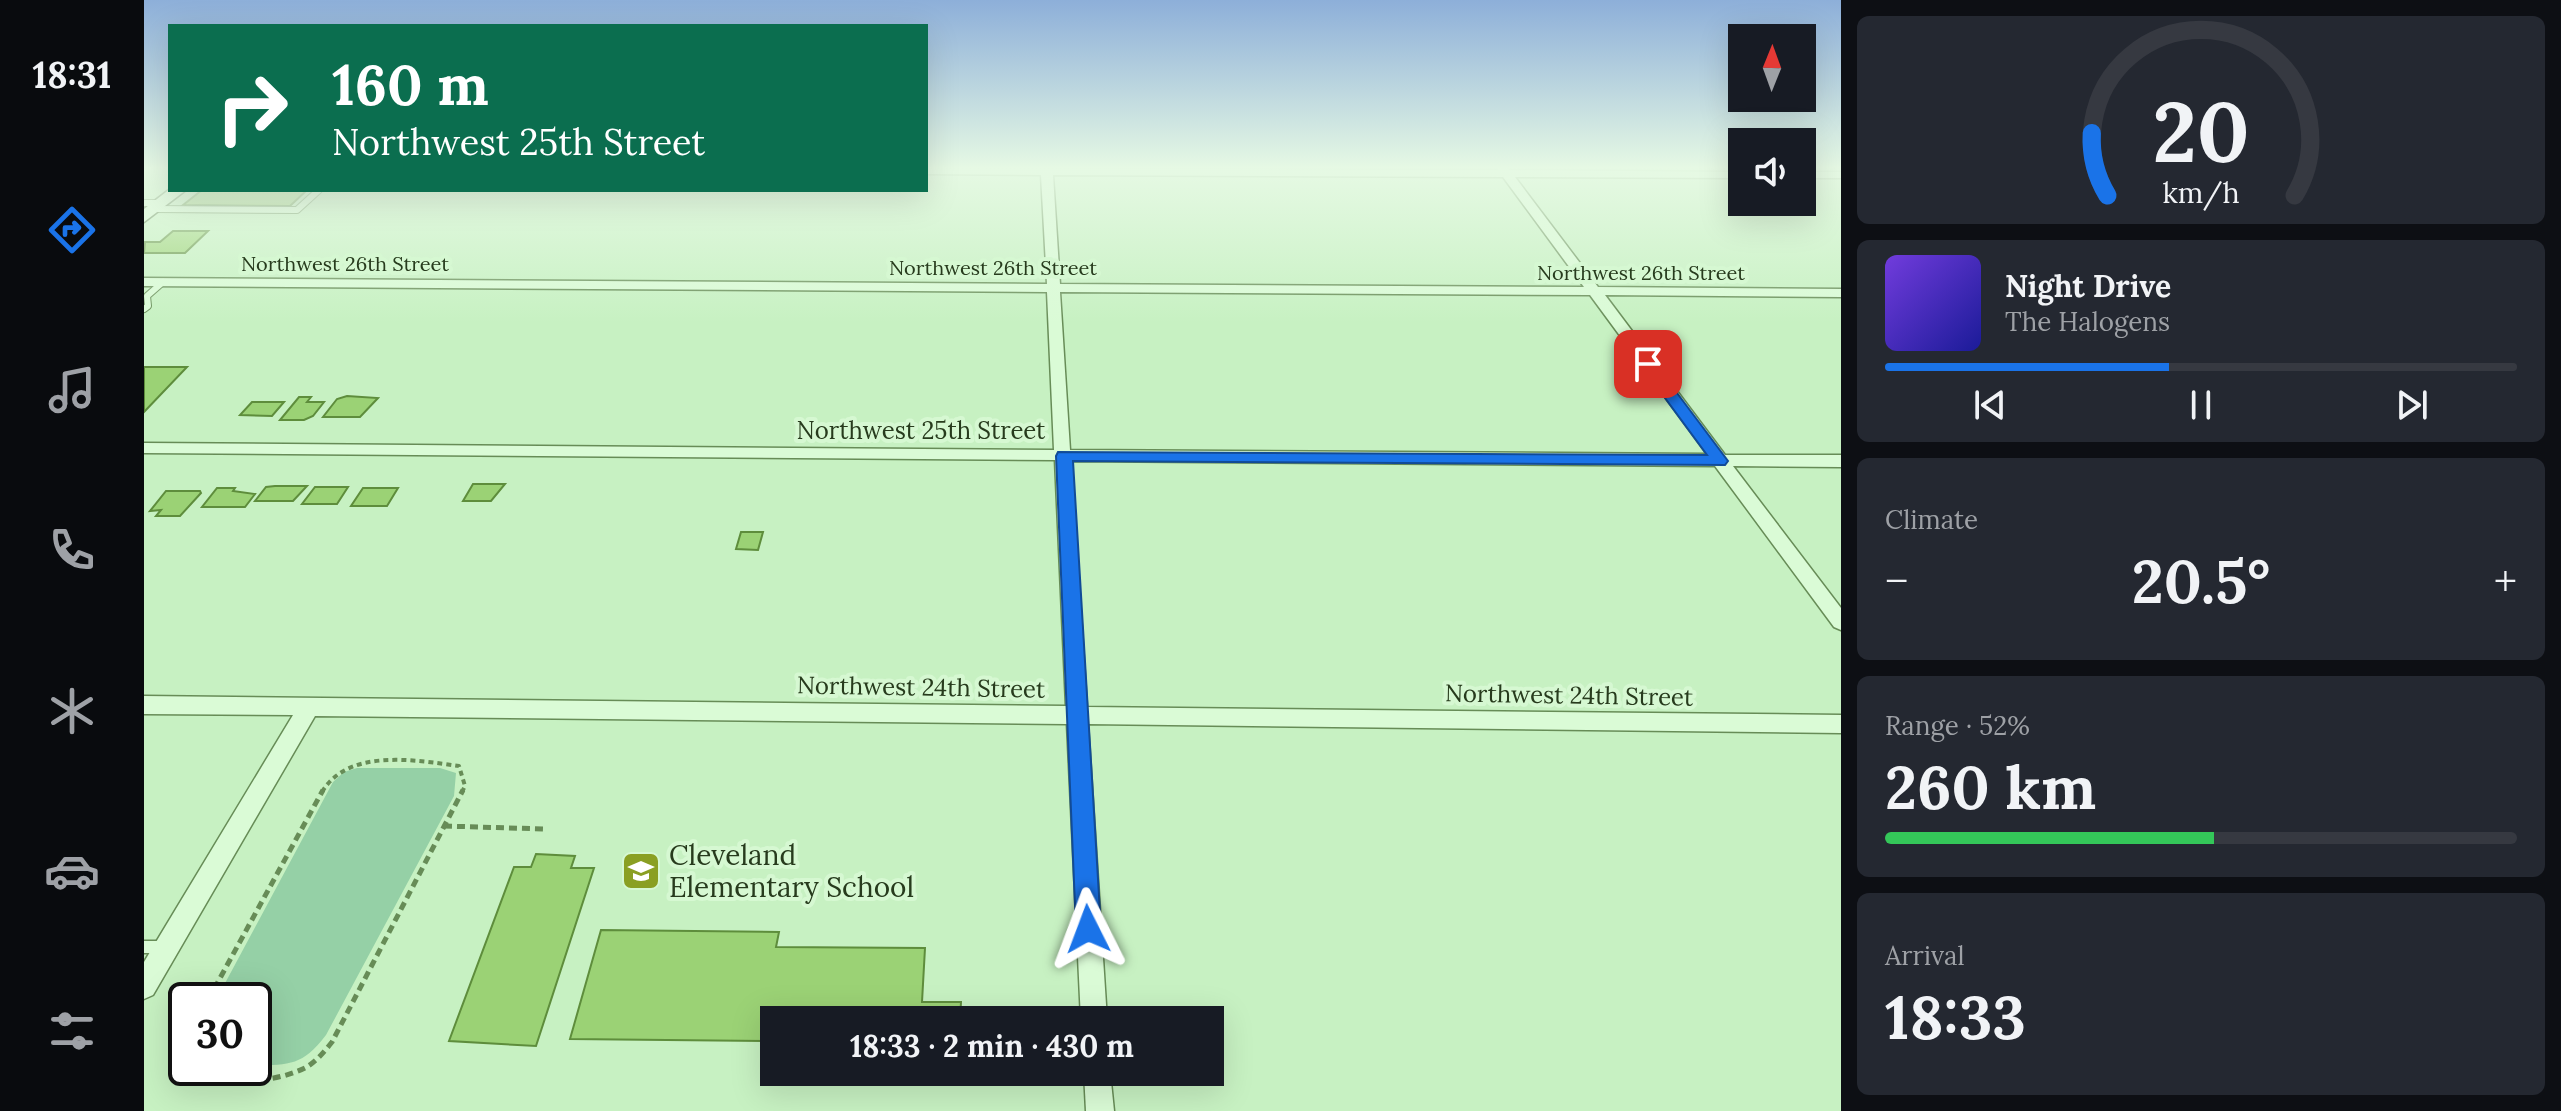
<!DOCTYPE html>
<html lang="en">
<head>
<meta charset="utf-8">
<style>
	:root { --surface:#171b24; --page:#242831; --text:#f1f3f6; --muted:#9ea1a6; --line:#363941; --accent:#1a73e8 }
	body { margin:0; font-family:Lora,serif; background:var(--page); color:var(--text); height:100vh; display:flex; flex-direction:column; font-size:30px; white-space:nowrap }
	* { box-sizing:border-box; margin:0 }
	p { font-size:26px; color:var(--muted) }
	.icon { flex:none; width:44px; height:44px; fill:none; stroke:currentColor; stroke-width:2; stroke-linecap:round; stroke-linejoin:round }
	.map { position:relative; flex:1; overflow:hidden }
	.drawer { display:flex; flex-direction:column; gap:16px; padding:16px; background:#0d0f14; width:720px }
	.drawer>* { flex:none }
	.guide { position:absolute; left:24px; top:24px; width:760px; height:168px; border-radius:0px; box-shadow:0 8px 32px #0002; background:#0b6e4f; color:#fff; overflow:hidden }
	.needle { width:52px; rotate:1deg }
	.buttons { position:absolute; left:1584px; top:24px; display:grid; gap:16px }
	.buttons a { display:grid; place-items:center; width:88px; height:88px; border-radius:0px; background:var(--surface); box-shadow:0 8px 32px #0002; font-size:40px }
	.speed { position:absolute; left:24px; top:982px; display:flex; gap:16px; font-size:40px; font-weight:700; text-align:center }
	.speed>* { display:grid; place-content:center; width:104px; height:104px; border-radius:50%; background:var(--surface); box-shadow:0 8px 32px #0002; line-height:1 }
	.speed .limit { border:4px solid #111; border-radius:12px; background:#fff; color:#111 }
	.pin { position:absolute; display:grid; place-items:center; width:68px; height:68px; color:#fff; margin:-34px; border-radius:16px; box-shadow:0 4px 12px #0006 }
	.me { position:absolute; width:88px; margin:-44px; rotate:357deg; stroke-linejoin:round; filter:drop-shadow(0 0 6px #0008) }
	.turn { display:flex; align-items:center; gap:28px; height:168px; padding:0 32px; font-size:36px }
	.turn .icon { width:104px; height:104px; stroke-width:2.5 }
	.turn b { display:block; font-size:56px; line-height:68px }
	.big { font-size:60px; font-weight:700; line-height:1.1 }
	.drawer .widget { flex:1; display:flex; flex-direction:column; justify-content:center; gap:12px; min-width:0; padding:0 28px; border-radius:12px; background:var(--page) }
	.drawer .dial { align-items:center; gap:0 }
	.dial svg { height:208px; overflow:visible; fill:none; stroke:var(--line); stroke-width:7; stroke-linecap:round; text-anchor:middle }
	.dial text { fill:var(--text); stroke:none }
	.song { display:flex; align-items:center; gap:24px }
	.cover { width:96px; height:96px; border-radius:12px; background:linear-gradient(135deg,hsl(260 70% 55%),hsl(240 70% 35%)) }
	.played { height:8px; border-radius:4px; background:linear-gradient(90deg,var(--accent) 45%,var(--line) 45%) }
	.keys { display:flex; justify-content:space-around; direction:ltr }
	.heat { display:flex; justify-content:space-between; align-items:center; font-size:44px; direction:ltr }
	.charge { height:12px; border-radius:6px; background:linear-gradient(90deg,#34c759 52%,var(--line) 0) }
	.trip { position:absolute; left:616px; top:1006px; width:464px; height:80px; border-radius:0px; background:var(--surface); box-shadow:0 8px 32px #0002; font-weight:700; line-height:80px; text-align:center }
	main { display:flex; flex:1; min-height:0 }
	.menu { display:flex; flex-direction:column; width:144px; justify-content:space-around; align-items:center; background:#090b0e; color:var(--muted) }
	.menu .icon { width:56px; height:56px }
	.menu .active { color:var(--accent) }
	.menu b { font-size:36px; color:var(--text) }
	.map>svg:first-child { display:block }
	.green { fill:#95d0a6 }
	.building { fill:#9bd275; stroke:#5e8d3c; stroke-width:2 }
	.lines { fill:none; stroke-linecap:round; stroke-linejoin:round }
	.lane-far1-casing { stroke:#678c57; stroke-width:8 }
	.lane-casing { stroke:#678c57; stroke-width:15 }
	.street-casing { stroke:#678c57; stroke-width:3 }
	.secondary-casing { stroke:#4b6e3b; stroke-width:3 }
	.path-far1 { stroke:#678c57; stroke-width:4; stroke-dasharray:5 4; stroke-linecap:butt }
	.path { stroke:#678c57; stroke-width:5; stroke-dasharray:8 5; stroke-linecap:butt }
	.lane-far1 { stroke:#dafbd6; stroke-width:6 }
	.lane { stroke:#dafbd6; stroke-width:12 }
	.street { fill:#dafbd6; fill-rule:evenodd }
	.secondary { fill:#dafbd6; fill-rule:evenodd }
	.route { fill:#1a73e8; stroke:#114b97; stroke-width:2 }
	.labels { text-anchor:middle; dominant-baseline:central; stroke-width:8; stroke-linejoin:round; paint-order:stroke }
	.far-street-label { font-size:20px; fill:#273b1d; stroke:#d6f8d2 }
	.street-label { font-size:24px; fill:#273b1d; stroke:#d6f8d2 }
	.near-poi-label { font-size:28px; fill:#273b1d; stroke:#d6f8d2; text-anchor:start }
</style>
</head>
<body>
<main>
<nav class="menu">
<b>18:31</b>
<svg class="icon active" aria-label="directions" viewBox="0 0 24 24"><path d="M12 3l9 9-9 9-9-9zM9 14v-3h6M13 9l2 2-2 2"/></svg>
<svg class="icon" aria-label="music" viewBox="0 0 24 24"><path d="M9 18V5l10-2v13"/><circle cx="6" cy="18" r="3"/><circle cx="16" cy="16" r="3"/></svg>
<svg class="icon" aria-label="phone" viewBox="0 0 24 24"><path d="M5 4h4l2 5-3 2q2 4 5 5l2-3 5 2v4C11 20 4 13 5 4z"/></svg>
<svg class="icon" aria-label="climate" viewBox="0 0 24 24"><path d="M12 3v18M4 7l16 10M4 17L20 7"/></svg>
<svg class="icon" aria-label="car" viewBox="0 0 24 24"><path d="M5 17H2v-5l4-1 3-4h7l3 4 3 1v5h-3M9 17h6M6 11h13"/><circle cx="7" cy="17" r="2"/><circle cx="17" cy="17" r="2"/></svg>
<svg class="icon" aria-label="filters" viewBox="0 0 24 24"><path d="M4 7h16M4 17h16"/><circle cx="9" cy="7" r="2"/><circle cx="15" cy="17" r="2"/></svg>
</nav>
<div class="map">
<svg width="1697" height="1111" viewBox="0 0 1697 1111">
	<rect width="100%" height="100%" fill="#c7f1c2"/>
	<path class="green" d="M213,768H296L312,773L310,796L182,1035C158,1066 147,1064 110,1066V1000H72L189,782L200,772Z"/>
	<g class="building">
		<path d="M58,190H163L146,206L39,205Z"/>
		<path d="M29,231H64L41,253H0L1,242H16Z"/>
		<path d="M0,367H43L0,412Z"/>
		<path d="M203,396L234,398L216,417H179L193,399Z"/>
		<path d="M155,397H167L163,402H180L169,416L160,420H136Z"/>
		<path d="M108,402H140L128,416L96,415Z"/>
		<path d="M329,484H361L347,501H319Z"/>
		<path d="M131,486H163L149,501H111L122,487Z"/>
		<path d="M171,487H204L193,504H158Z"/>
		<path d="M73,488H91L89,491L111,494L101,507H58Z"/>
		<path d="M219,488H254L243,506H207Z"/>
		<path d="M22,491H56L57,493L36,516H12L17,510L6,511Z"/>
		<path d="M597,532H619L614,550L592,549Z"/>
		<path d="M392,854L431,856L427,868H450L392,1046L305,1041L370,867H387Z"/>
		<path d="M457,930L635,932L632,947L781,948L778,1002H817L816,1020H630V1041L426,1039Z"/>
	</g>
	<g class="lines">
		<g class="lane-far1-casing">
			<g id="lane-far1">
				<path d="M0,203H18"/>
				<path d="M10,209L153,210L175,190"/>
				<path d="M0,309L4,306L3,296L19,282"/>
			</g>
		</g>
		<g class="lane-casing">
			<path id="lane" d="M0,947H21"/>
		</g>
		<g class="street-casing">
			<g id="street">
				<path d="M782,168L1354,170V168H1364L1366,170L1598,172V178L1371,177L1454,287L1697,289V297L1461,295L1581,455H1697V467L1589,466L1697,608V630L1690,627L1571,466L927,461L943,707L1697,715V733L944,724L963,1020H937L923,724L171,716L9,995L0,999V962L149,715L0,714V696L922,706L911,460L0,453V443L910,450L903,292L0,286V278L903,284L897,175L782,174ZM909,175L1359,177L1440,287L916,284ZM916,292L1446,295L1563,454L926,450Z"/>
				<rect x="1658" y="172" width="39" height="6"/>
				<path d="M940,1072H966L970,1111H942Z"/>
			</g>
		</g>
		<g class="secondary-casing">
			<path id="secondary" d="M26,189L42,190L0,222V209Z"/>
		</g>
		<path class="path-far1" d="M178,792C204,748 271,760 315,766L321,786L318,792"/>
		<g class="path">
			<path d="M300,826L401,829"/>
			<path d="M64,1000L179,790"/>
			<path d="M42,1041V1068"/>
			<path d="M42,1068L44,1073C78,1085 128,1084 161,1068C172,1062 180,1052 188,1042L319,790"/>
		</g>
		<use href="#lane-far1" class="lane-far1"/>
		<use href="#lane" class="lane"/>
		<use href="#street" class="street"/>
		<use href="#secondary" class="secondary"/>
	</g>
	<linearGradient id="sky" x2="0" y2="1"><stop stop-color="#8dafd9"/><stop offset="0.52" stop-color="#e6f9e4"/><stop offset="1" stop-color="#e6f9e4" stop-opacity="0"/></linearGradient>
	<rect width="1697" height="323" fill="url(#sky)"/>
	<path class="route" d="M1504,359L1509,361L1584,461L1581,465L929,461L957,929L953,937L944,941L936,937L932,929L912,456L914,452L1563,455L1496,364Z"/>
	<defs>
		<g id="school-square" transform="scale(2)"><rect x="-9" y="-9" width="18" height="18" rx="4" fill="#8a9f23" stroke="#d6f8d2"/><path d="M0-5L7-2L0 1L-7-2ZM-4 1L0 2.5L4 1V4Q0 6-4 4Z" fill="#fff"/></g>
	</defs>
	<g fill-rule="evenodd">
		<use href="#school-square" x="497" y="871"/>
	</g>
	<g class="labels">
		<g class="far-street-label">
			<text x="201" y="263">Northwest 26th Street</text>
			<text x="849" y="267">Northwest 26th Street</text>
			<text x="1497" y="272">Northwest 26th Street</text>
		</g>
		<g class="street-label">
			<text x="777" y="430">Northwest 25th Street</text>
			<text transform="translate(777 687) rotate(1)">Northwest 24th Street</text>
			<text transform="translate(1425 695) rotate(1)">Northwest 24th Street</text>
		</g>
		<g class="near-poi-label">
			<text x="525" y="855">Cleveland<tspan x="525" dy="32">Elementary School</tspan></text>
		</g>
	</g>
</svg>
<div class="buttons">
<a><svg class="needle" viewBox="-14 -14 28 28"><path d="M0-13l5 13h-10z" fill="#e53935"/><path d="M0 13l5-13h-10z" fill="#9ea1a6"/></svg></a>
<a><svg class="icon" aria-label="sound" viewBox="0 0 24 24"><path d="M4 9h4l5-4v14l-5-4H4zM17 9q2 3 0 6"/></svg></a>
</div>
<div class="speed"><div class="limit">30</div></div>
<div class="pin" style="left:1504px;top:364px;background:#d93025"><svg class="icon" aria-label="arrive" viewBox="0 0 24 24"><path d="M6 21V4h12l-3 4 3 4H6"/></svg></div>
<svg class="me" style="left:944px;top:929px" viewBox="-20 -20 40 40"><path d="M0-17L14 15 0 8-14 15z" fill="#1a73e8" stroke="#fff" stroke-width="4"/></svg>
<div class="trip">18:33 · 2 min · 430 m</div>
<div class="guide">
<div class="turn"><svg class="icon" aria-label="right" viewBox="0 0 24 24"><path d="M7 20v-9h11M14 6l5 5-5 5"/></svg><div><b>160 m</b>Northwest 25th Street</div></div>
</div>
</div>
<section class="drawer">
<div class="widget dial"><svg viewBox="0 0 100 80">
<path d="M14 69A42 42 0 1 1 86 69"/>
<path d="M14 69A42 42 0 0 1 8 45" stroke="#1a73e8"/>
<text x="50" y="56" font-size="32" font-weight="700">20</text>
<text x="50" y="72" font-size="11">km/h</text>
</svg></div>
<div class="widget">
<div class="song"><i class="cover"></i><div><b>Night Drive</b><p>The Halogens</p></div></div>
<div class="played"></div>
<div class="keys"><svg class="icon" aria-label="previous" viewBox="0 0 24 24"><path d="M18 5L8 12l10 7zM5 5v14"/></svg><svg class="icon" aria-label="pause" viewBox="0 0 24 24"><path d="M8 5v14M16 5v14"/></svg><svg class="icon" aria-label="next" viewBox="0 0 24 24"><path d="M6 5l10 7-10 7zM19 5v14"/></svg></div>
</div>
<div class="widget"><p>Climate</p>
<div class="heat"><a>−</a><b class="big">20.5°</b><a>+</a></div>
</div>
<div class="widget"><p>Range · 52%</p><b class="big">260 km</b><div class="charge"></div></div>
<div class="widget"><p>Arrival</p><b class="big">18:33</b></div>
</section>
</main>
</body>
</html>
